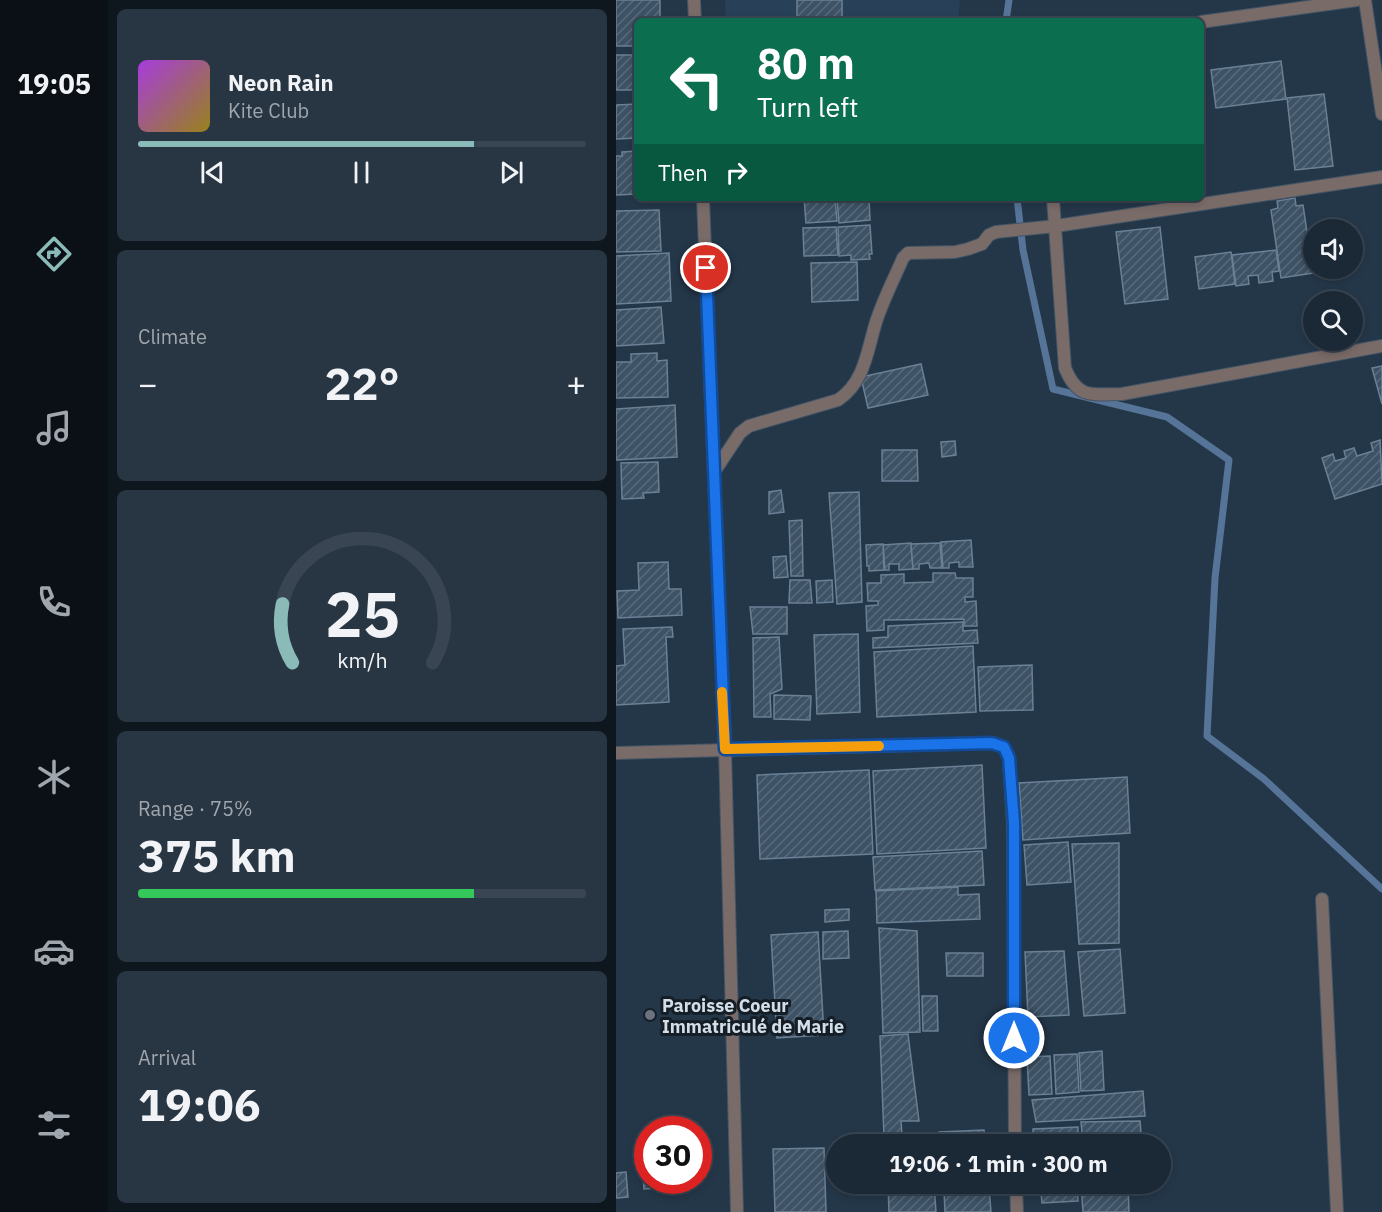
<!DOCTYPE html>
<html lang="en">
<head>
<meta charset="utf-8">
<style>
	:root { --surface:#1b2937; --page:#283542; --text:#f1f3f6; --muted:#a0a6ad; --line:#394552; --accent:#8bbbb9 }
	body { margin:0; font-family:"IBM Plex Sans",sans-serif; background:var(--page); color:var(--text); height:100vh; display:flex; flex-direction:column; font-size:22px; white-space:nowrap }
	* { box-sizing:border-box; margin:0 }
	p { font-size:20px; color:var(--muted) }
	.icon { flex:none; width:33px; height:33px; fill:none; stroke:currentColor; stroke-width:2; stroke-linecap:round; stroke-linejoin:round }
	.map { position:relative; flex:1; overflow:hidden }
	.drawer { display:flex; flex-direction:column; gap:9px; padding:9px; background:#0f171e; width:508px }
	.drawer>* { flex:none }
	.guide { position:absolute; left:18px; top:18px; width:570px; height:183px; border-radius:9px; box-shadow:0 3px 9px #0003,0 0 0 2px var(--line); background:#0b6e4f; color:#fff; overflow:hidden }
	.fabs { position:absolute; left:687px; top:219px; display:grid; gap:12px }
	.fabs a { display:grid; place-items:center; width:60px; height:60px; border-radius:50%; background:var(--surface); box-shadow:0 3px 9px #0003,0 0 0 2px var(--line); font-size:30px }
	.speed { position:absolute; left:18px; top:1116px; display:flex; gap:12px; font-size:30px; font-weight:700; text-align:center }
	.speed>* { display:grid; place-content:center; width:78px; height:78px; border-radius:50%; background:var(--surface); box-shadow:0 3px 9px #0003,0 0 0 2px var(--line); line-height:1 }
	.speed .limit { border:9px solid #d22; background:#fff; color:#111 }
	.pin { position:absolute; display:grid; place-items:center; width:51px; height:51px; color:#fff; margin:-26px; border:3px solid #fff; border-radius:50%; box-shadow:0 2px 6px #0007 }
	.me { position:absolute; width:66px; margin:-33px; rotate:0deg; stroke-linejoin:round; filter:drop-shadow(0 0 4px #0008) }
	.turn { display:flex; align-items:center; gap:21px; height:126px; padding:0 24px; font-size:27px }
	.turn .icon { width:78px; height:78px; stroke-width:2.5 }
	.turn b { display:block; font-size:42px; line-height:51px }
	.then { display:flex; align-items:center; height:57px; padding:0 24px; background:#0003; gap:12px; font-size:22px }
	.big { font-size:45px; font-weight:800; line-height:1.1 }
	.drawer .card { flex:1; display:flex; flex-direction:column; justify-content:center; gap:9px; min-width:0; padding:0 21px; border-radius:9px; background:var(--page) }
	.drawer .dial { align-items:center; gap:0 }
	.dial svg { height:156px; overflow:visible; fill:none; stroke:var(--line); stroke-width:7; stroke-linecap:round; text-anchor:middle }
	.dial text { fill:var(--text); stroke:none }
	.song { display:flex; align-items:center; gap:18px }
	.cover { width:72px; height:72px; border-radius:9px; background:linear-gradient(135deg,hsl(280 70% 55%),hsl(50 70% 35%)) }
	.played { height:6px; border-radius:3px; background:linear-gradient(90deg,var(--accent) 75%,var(--line) 75%) }
	.keys { display:flex; justify-content:space-around; direction:ltr }
	.heat { display:flex; justify-content:space-between; align-items:center; font-size:33px; direction:ltr }
	.charge { height:9px; border-radius:4px; background:linear-gradient(90deg,#34c759 75%,var(--line) 0) }
	.trip { position:absolute; left:210px; top:1134px; width:345px; height:60px; border-radius:30px; background:var(--surface); box-shadow:0 3px 9px #0003,0 0 0 2px var(--line); font-weight:800; line-height:60px; text-align:center }
	main { display:flex; flex:1; min-height:0 }
	.tabs { display:flex; flex-direction:column; width:108px; justify-content:space-around; align-items:center; background:#0b1016; color:var(--muted) }
	.tabs .icon { width:42px; height:42px }
	.tabs .current { color:var(--accent) }
	.tabs b { font-size:27px; color:var(--text) }
	.map>svg:first-child { display:block }
	.built { fill:#284158 }
	.lines { fill:none; stroke-linecap:round; stroke-linejoin:round }
	.stream { stroke:#567398; stroke-width:7 }
	.building { fill:url(#building-hatch); stroke:#6a8095; stroke-width:1.5 }
	.minor-casing { stroke:#435566; stroke-width:14 }
	.minor { stroke:#796b68; stroke-width:12 }
	.route-casing { stroke:#114b97; stroke-width:15 }
	.route { stroke:#1a73e8; stroke-width:10 }
	.slow { stroke:#f59e0b; stroke-width:10 }
	.worship-dot { fill:#6b7280; stroke:#151e26; stroke-width:2 }
	.labels { text-anchor:middle; dominant-baseline:central; stroke-width:6; stroke-linejoin:round; paint-order:stroke }
	.poi-label { font-size:18px; font-weight:bold; fill:#d2dee9; stroke:#151e26; text-anchor:start }
</style>
</head>
<body>
<main>
<nav class="tabs">
<b>19:05</b>
<svg class="icon current" aria-label="directions" viewBox="0 0 24 24"><path d="M12 3l9 9-9 9-9-9zM9 14v-3h6M13 9l2 2-2 2"/></svg>
<svg class="icon" aria-label="music" viewBox="0 0 24 24"><path d="M9 18V5l10-2v13"/><circle cx="6" cy="18" r="3"/><circle cx="16" cy="16" r="3"/></svg>
<svg class="icon" aria-label="phone" viewBox="0 0 24 24"><path d="M5 4h4l2 5-3 2q2 4 5 5l2-3 5 2v4C11 20 4 13 5 4z"/></svg>
<svg class="icon" aria-label="climate" viewBox="0 0 24 24"><path d="M12 3v18M4 7l16 10M4 17L20 7"/></svg>
<svg class="icon" aria-label="car" viewBox="0 0 24 24"><path d="M5 17H2v-5l4-1 3-4h7l3 4 3 1v5h-3M9 17h6M6 11h13"/><circle cx="7" cy="17" r="2"/><circle cx="17" cy="17" r="2"/></svg>
<svg class="icon" aria-label="filters" viewBox="0 0 24 24"><path d="M4 7h16M4 17h16"/><circle cx="9" cy="7" r="2"/><circle cx="15" cy="17" r="2"/></svg>
</nav>
<section class="drawer">
<div class="card">
<div class="song"><i class="cover"></i><div><b>Neon Rain</b><p>Kite Club</p></div></div>
<div class="played"></div>
<div class="keys"><svg class="icon" aria-label="previous" viewBox="0 0 24 24"><path d="M18 5L8 12l10 7zM5 5v14"/></svg><svg class="icon" aria-label="pause" viewBox="0 0 24 24"><path d="M8 5v14M16 5v14"/></svg><svg class="icon" aria-label="next" viewBox="0 0 24 24"><path d="M6 5l10 7-10 7zM19 5v14"/></svg></div>
</div>
<div class="card"><p>Climate</p>
<div class="heat"><a>−</a><b class="big">22°</b><a>+</a></div>
</div>
<div class="card dial"><svg viewBox="0 0 100 80">
<path d="M14 69A42 42 0 1 1 86 69"/>
<path d="M14 69A42 42 0 0 1 9 39" stroke="#8bbbb9"/>
<text x="50" y="56" font-size="32" font-weight="700">25</text>
<text x="50" y="72" font-size="11">km/h</text>
</svg></div>
<div class="card"><p>Range · 75%</p><b class="big">375 km</b><div class="charge"></div></div>
<div class="card"><p>Arrival</p><b class="big">19:06</b></div>
</section>
<div class="map">
<svg width="766" height="1212" viewBox="0 0 766 1212">
	<defs>
		<pattern id="building-hatch" width="6" height="6" patternUnits="userSpaceOnUse" patternTransform="scale(1.5)"><rect width="6" height="6" fill="#3d5265"/><path d="M-1 1l2-2M0 6l6-6M5 7l2-2" fill="none" stroke="#586a7b"/></pattern>
	</defs>
	<rect width="100%" height="100%" fill="#243749"/>
	<path class="built" d="M109,0H344L342,21H110Z"/>
	<g class="lines">
		<g class="stream">
			<path d="M390,21L393,0"/>
			<path d="M401,198L407,250L437,389L551,417L613,460L599,578L591,736L648,779L766,889"/>
		</g>
	</g>
	<g class="building">
		<path d="M0,0H44V21H21V46H0Z"/>
		<rect x="181" y="0" width="45" height="21"/>
		<rect x="0" y="55" width="21" height="35"/>
		<path d="M665,61L670,99L600,108L595,70Z"/>
		<path d="M708,94L717,166L679,170L671,98Z"/>
		<path d="M21,104V138L0,139V105Z"/>
		<path d="M21,151V194L0,195V156H6V152Z"/>
		<path d="M188,198H219L221,221L190,223Z"/>
		<path d="M221,198H253L254,220L223,223Z"/>
		<path d="M679,198L680,206L687,205L697,273L665,278L655,210L662,208L661,201Z"/>
		<path d="M43,210L45,251L0,252V211Z"/>
		<path d="M254,225L256,254H253L254,259L235,260V255L223,256L222,227Z"/>
		<path d="M220,227L222,255L188,256L187,228Z"/>
		<path d="M544,227L552,299L509,304L500,232Z"/>
		<path d="M660,250L663,271L656,272L657,281L643,283L642,275L632,276L633,284L620,286L616,255Z"/>
		<path d="M615,252L619,284L583,289L579,257Z"/>
		<path d="M53,253L55,301L0,304V256Z"/>
		<path d="M241,262L242,300L196,302L195,263Z"/>
		<path d="M45,307L48,343L0,346V310Z"/>
		<path d="M41,353V361L51,360L52,397L0,398V362H15V354Z"/>
		<path d="M305,364L312,395L252,408L245,377Z"/>
		<path d="M766,366V404L756,368Z"/>
		<path d="M59,405L61,457L0,460V409Z"/>
		<path d="M764,440L766,484L719,499L706,458L717,454L719,461L730,458L728,451L738,448L741,456L757,451L755,443Z"/>
		<path d="M339,441L340,455L326,457L325,442Z"/>
		<path d="M266,450H301L302,481H266Z"/>
		<path d="M42,462L43,492L27,493L28,498L6,499L5,463Z"/>
		<path d="M165,490L168,512L153,514V492Z"/>
		<path d="M243,492L246,602L221,604L213,493Z"/>
		<path d="M186,520L187,576H175L173,521Z"/>
		<path d="M355,540L357,567H343V562L333,563V568H327L325,542Z"/>
		<path d="M295,543L297,569L283,570V564H273V570H269L267,545Z"/>
		<path d="M324,543L326,568H314L313,563L303,564V569H297L295,544Z"/>
		<path d="M267,544L268,570L253,571V566H251L250,545Z"/>
		<path d="M170,556L172,577L158,578L157,557Z"/>
		<path d="M52,562L53,589H65L66,615L2,618L1,591L23,590L22,563Z"/>
		<path d="M317,573H339L340,578H357V597H349V602L360,601L361,626H348V619L268,620V630L251,631L250,606L262,605V601H252L251,583H265V575L288,574V583L317,582Z"/>
		<path d="M174,580H194L196,603H173Z"/>
		<path d="M216,580L217,602L201,603L200,581Z"/>
		<path d="M134,607H171V634H137Z"/>
		<path d="M347,622V631L361,630L362,643L257,648V638L272,637V626Z"/>
		<path d="M56,627L57,637H50L53,702L0,705V666L9,665L7,629Z"/>
		<path d="M242,634L244,712L201,714L198,635Z"/>
		<path d="M163,637L166,689L154,694L155,717H138L137,638Z"/>
		<path d="M357,646L360,712L261,717L258,652Z"/>
		<path d="M416,665L417,710L364,711L362,667Z"/>
		<path d="M158,695L195,696L194,720L158,719Z"/>
		<path d="M366,765L370,848L261,854L257,771Z"/>
		<path d="M253,770L257,854L144,859L141,775Z"/>
		<path d="M511,777L514,833L407,840L403,783Z"/>
		<path d="M452,842L455,882L411,885L408,845Z"/>
		<path d="M503,843V943L463,944L456,844Z"/>
		<path d="M366,851L368,885L259,890L257,857Z"/>
		<path d="M342,887V895L363,894L364,919L261,923L260,891Z"/>
		<path d="M233,909V920L209,922V910Z"/>
		<path d="M263,928L301,931L304,1032L267,1033Z"/>
		<path d="M232,931L233,958L207,959V932Z"/>
		<path d="M202,932L208,1035L161,1038L155,935Z"/>
		<path d="M504,949L509,1013L468,1016L462,952Z"/>
		<path d="M448,951L453,1015L412,1017L409,952Z"/>
		<path d="M330,953H367V976H331Z"/>
		<path d="M306,996H321L322,1031H307Z"/>
		<path d="M292,1034L303,1121H285L286,1135L268,1136L264,1036Z"/>
		<path d="M486,1051L488,1090L465,1091L463,1053Z"/>
		<path d="M461,1054L463,1092L440,1094L438,1055Z"/>
		<path d="M434,1056L436,1094L413,1095L411,1057Z"/>
		<path d="M527,1091L529,1116L420,1122L416,1100Z"/>
		<path d="M524,1121L526,1144H467L465,1122Z"/>
		<path d="M462,1127V1144H417V1129Z"/>
		<path d="M368,1130L369,1144H323V1132Z"/>
		<path d="M316,1139V1144H270V1141Z"/>
		<path d="M208,1148L210,1212H159L157,1149Z"/>
		<path d="M10,1172L12,1197L0,1198V1173Z"/>
		<path d="M27,1172H32V1180H61V1187L28,1189Z"/>
		<path d="M272,1184H318L320,1212H273Z"/>
		<path d="M325,1184H371V1185L326,1187Z"/>
		<path d="M424,1184H461L462,1201L426,1203Z"/>
		<path d="M465,1184H512L513,1212H467Z"/>
		<path d="M373,1188L375,1212H329L328,1191Z"/>
	</g>
	<g class="lines">
		<g class="minor-casing">
			<g id="minor">
				<path d="M78,0L79,21"/>
				<path d="M749,0L766,114"/>
				<path d="M585,22L741,0"/>
				<path d="M87,198L109,749L121,1212"/>
				<path d="M437,198L449,368C462,400 476,394 506,394L766,346"/>
				<path d="M98,472L124,433L133,426L222,400C249,382 251,351 260,322C267,300 278,279 287,258L292,253L339,252L352,249L366,244L373,235L380,232L440,226L766,177"/>
				<path d="M0,753L376,743L388,747L393,758L397,823L399,1144"/>
				<path d="M706,899L721,1212"/>
				<path d="M400,1184L401,1212"/>
			</g>
		</g>
		<use href="#minor" class="minor"/>
	</g>
	<g class="lines">
		<g class="route-casing">
			<path id="route" d="M90,268L109,749L376,743L388,747L393,758L398,823V1038"/>
		</g>
		<use href="#route" class="route"/>
		<path class="slow" d="M106,692L109,749L263,746"/>
	</g>
	<circle class="worship-dot" cx="34" cy="1015" r="6"/>
	<g class="labels">
		<g class="poi-label">
			<text x="46" y="1005">Paroisse Coeur<tspan x="46" dy="21">Immatriculé de Marie</tspan></text>
		</g>
	</g>
</svg>
<div class="fabs">
<a><svg class="icon" aria-label="sound" viewBox="0 0 24 24"><path d="M4 9h4l5-4v14l-5-4H4zM17 9q2 3 0 6"/></svg></a>
<a><svg class="icon" aria-label="search" viewBox="0 0 24 24"><circle cx="10" cy="10" r="6"/><path d="M15 15l6 6"/></svg></a>
</div>
<div class="speed"><div class="limit">30</div></div>
<div class="pin" style="left:90px;top:268px;background:#d93025"><svg class="icon" aria-label="arrive" viewBox="0 0 24 24"><path d="M6 21V4h12l-3 4 3 4H6"/></svg></div>
<svg class="me" style="left:398px;top:1038px" viewBox="-20 -20 40 40"><circle r="17" fill="#1a73e8" stroke="#fff" stroke-width="3"/><path d="M0-11L8 9 0 5-8 9z" fill="#fff"/></svg>
<div class="trip">19:06 · 1 min · 300 m</div>
<div class="guide">
<div class="turn"><svg class="icon" aria-label="left" viewBox="0 0 24 24"><path d="M17 20v-9H6M10 6l-5 5 5 5"/></svg><div><b>80 m</b>Turn left</div></div>
<div class="then">Then<svg class="icon" aria-label="right" viewBox="0 0 24 24"><path d="M7 20v-9h11M14 6l5 5-5 5"/></svg></div>
</div>
</div>
</main>
</body>
</html>
